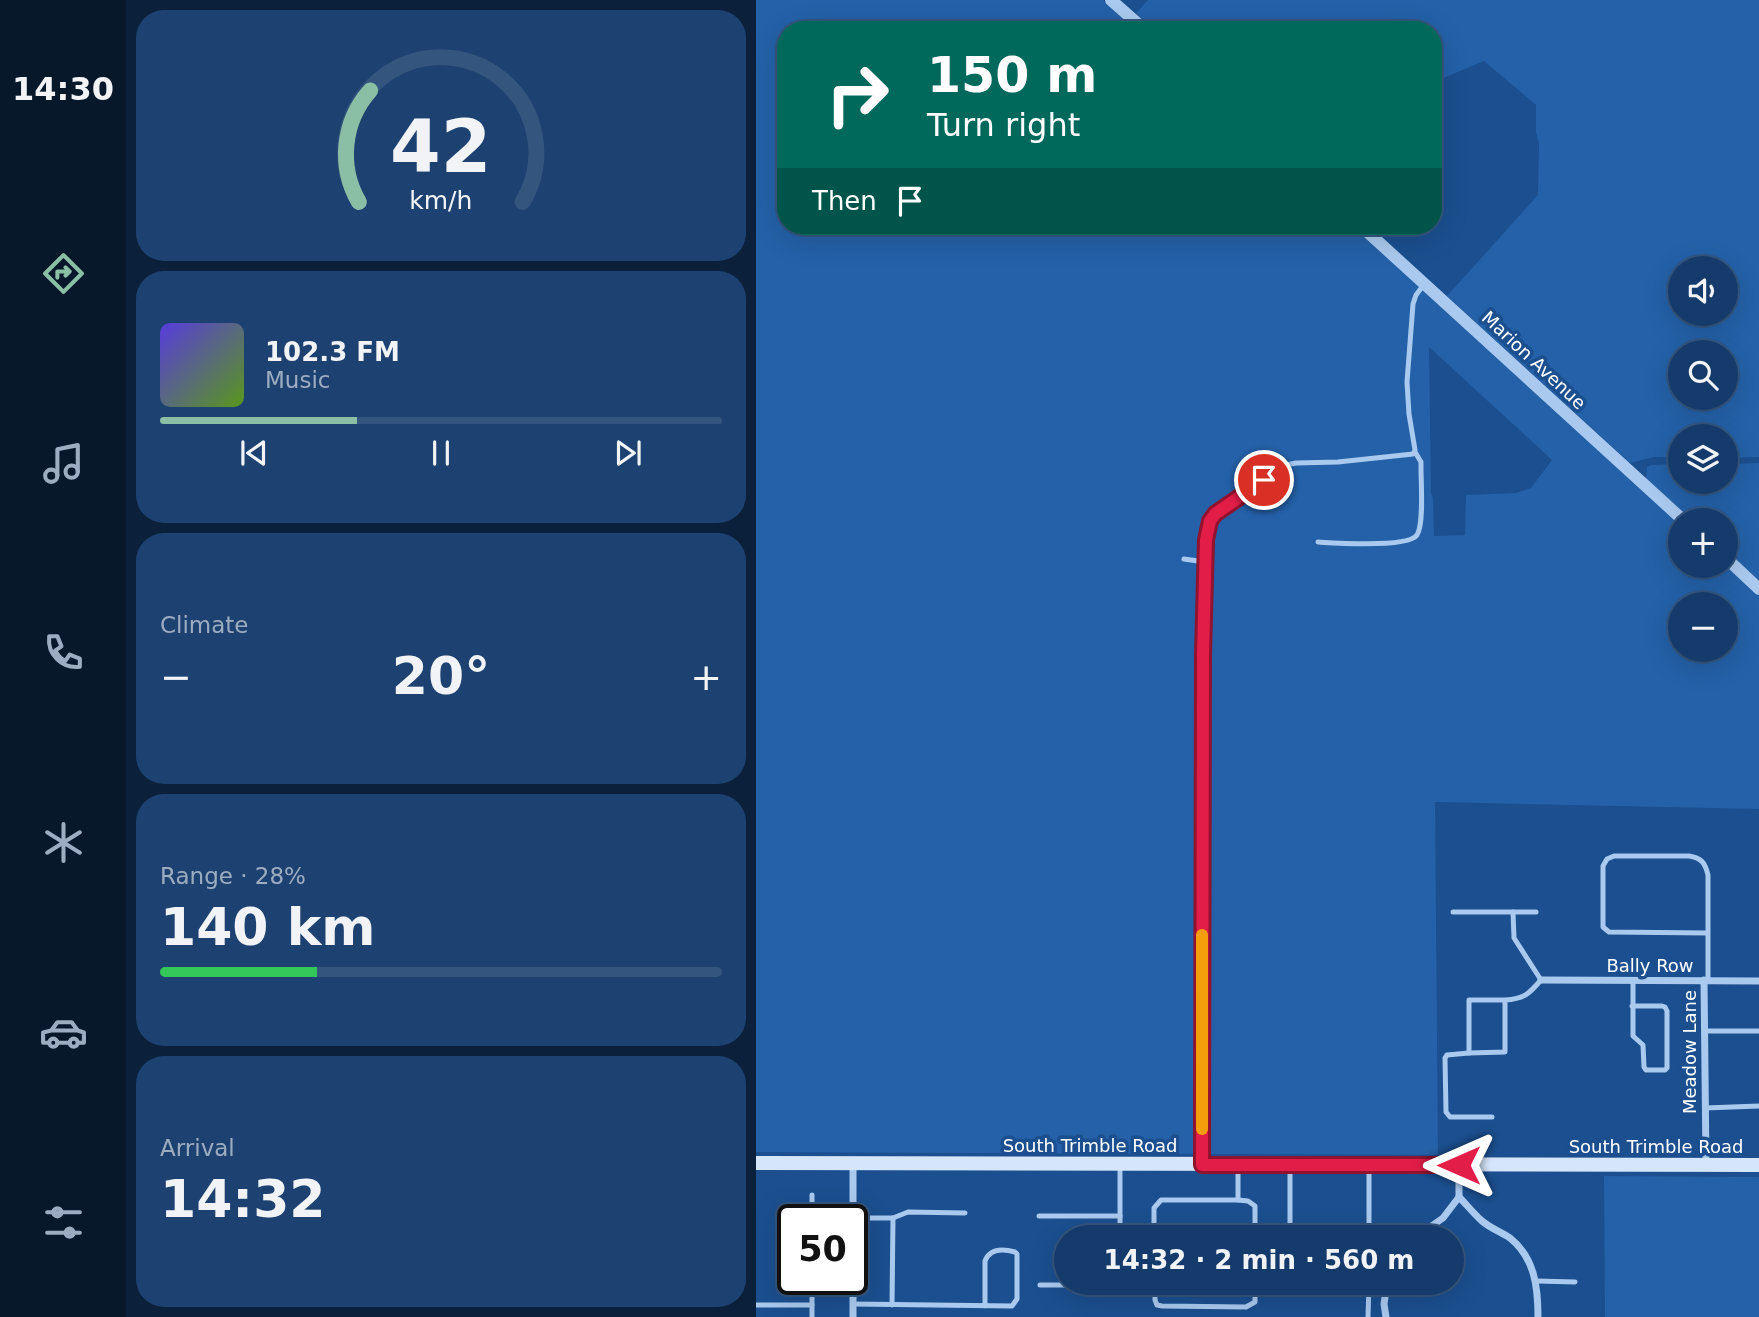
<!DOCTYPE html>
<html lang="en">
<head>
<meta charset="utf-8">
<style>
	:root { --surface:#143b6b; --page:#1d4271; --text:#f1f3f6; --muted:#9dadc1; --line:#33557e; --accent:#8abfa5 }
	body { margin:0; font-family:"DejaVu Sans",sans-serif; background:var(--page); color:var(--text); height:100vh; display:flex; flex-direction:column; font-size:26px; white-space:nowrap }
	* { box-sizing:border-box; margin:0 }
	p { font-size:23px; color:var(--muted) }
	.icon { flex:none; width:38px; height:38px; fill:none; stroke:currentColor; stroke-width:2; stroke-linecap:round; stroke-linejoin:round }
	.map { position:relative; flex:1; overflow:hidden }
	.panel { display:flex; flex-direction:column; gap:10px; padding:10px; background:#0b203b; width:630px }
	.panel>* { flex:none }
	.guide { position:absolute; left:21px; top:21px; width:665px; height:214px; border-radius:28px; box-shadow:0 7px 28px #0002,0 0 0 2px var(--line); background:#00695c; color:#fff; overflow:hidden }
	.tools { position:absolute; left:912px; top:256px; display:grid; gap:14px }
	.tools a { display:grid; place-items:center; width:70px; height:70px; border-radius:50%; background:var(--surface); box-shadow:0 7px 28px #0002,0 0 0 2px var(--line); font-size:35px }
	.speed { position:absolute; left:21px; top:1204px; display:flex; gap:14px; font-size:35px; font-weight:700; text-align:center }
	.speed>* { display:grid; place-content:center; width:91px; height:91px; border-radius:50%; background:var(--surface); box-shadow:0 7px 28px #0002,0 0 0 2px var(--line); line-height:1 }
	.speed .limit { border:4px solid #111; border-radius:10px; background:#fff; color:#111 }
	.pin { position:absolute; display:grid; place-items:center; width:60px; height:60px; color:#fff; margin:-30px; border:4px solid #fff; border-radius:50%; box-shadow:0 2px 7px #0007 }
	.me { position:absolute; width:77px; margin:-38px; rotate:270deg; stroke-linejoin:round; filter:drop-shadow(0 0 5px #0008) }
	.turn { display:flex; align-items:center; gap:24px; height:147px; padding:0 35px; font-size:32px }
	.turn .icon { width:91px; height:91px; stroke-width:2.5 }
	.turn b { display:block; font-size:49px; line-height:60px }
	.then { display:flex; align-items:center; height:66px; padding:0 35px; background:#0003; gap:14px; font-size:26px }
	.big { font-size:52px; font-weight:700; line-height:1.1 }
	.panel .tile { flex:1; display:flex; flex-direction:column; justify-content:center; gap:10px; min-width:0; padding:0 24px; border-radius:28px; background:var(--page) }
	.panel .dial { align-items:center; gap:0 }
	.dial svg { height:182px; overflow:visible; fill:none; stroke:var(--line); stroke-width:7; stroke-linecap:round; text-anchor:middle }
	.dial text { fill:var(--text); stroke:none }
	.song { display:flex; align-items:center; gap:21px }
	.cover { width:84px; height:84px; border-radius:10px; background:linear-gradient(135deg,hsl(250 70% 55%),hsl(90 70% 35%)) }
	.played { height:7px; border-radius:4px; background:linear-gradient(90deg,var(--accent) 35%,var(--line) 35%) }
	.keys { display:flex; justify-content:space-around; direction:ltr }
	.heat { display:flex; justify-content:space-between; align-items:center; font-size:38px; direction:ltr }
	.charge { height:10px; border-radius:5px; background:linear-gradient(90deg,#34c759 28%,var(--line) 0) }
	.trip { position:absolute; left:298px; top:1225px; width:410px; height:70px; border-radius:35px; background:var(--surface); box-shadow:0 7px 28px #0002,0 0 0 2px var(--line); font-weight:700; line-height:70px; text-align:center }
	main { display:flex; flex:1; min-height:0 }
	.dock { display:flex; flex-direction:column; width:126px; justify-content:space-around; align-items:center; background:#08182b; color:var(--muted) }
	.dock .icon { width:49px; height:49px }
	.dock .current { color:var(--accent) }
	.dock b { font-size:32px; color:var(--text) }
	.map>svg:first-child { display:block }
	.green { fill:#2461a8; fill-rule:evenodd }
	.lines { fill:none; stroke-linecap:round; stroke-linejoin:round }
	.service { stroke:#a9c9ee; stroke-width:5 }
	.minor { stroke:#a9c9ee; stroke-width:7 }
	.tertiary { stroke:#a9c9ee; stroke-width:12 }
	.secondary { stroke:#d6e6fa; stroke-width:14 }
	.route-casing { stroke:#92132f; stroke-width:18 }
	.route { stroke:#e11d48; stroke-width:12 }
	.slow { stroke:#f59e0b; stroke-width:12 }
	.labels { text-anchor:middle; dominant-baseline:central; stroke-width:7; stroke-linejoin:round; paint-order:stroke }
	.street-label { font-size:18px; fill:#fff; stroke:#1b4f8f }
</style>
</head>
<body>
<main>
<nav class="dock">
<b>14:30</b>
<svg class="icon current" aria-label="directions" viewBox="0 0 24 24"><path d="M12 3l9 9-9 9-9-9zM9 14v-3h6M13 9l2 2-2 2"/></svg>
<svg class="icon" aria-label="music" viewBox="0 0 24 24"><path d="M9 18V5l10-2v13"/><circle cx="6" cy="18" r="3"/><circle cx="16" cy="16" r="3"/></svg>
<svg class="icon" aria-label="phone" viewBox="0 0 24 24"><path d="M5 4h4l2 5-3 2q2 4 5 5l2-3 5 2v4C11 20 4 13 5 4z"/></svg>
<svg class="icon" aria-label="climate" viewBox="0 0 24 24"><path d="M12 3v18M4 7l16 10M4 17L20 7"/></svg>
<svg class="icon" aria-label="car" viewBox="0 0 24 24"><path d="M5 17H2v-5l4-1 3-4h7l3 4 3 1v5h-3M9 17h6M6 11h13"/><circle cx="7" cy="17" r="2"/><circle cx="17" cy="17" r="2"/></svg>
<svg class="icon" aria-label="filters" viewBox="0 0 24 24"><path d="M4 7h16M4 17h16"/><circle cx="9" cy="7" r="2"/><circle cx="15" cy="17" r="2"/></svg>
</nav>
<section class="panel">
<div class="tile dial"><svg viewBox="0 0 100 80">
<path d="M14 69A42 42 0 1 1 86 69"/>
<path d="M14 69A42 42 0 0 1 19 20" stroke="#8abfa5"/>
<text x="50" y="56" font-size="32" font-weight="700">42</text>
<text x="50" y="72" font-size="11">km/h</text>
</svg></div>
<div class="tile">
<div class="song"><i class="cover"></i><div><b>102.3 FM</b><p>Music</p></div></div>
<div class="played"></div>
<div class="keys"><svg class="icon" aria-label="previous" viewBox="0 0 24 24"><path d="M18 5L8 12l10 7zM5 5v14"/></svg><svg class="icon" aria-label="pause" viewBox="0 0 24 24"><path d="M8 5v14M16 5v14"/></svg><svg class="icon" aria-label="next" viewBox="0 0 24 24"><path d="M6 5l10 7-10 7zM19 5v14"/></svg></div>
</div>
<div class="tile"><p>Climate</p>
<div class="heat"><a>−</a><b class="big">20°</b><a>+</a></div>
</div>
<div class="tile"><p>Range · 28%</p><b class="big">140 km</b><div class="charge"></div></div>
<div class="tile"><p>Arrival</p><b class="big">14:32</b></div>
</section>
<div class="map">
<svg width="1003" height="1317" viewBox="0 0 1003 1317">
	<rect width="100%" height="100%" fill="#1b4f8f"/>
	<g class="green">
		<path d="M0,0H347L381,30H30V226H597L924,524V565H969L1003,596V809L679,802L682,1155L0,1152ZM673,347L796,460L775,488L760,493L710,495L709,535L678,536L677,498L675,493ZM924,604H970V649H924Z"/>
		<path d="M392,0H1003V457L970,458V436H924V457H898L874,463L691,296L782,195L783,144L780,132V105L728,61L685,79L677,87V30H398L380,13ZM924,268H970V313H924ZM924,352H970V397H924Z"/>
		<path d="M1003,463V581L970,551V520H936L890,479L891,467L895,465L924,464V481H970V464Z"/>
		<path d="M848,1176L1003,1177V1317H849Z"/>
	</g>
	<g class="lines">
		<g class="service">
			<path d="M562,542C579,543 652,548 661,535C668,524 665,483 665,469V462L659,452"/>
			<path d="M428,559L449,562"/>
			<path d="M697,912H780"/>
			<path d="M952,933L853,932L847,927V866L851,859L858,856H933C945,858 949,862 952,875V981"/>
			<path d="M749,1000H713V1053L749,1052V1000C768,999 773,994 785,980L758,938L757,912"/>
			<path d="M876,1006H906L909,1007L911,1011V1068L909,1070H890L888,1067L887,1045L877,1036V980"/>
			<path d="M949,1031H1003"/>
			<path d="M713,1053L691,1055L689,1058L690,1112L694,1117H736"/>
			<path d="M949,1108L1003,1106"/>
			<path d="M446,1162L448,632L451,530L454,521L464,509L530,465L540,463L582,462L657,454L659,450L653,414L651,382L657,304L660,295L669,283"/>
			<path d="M364,1164V1237"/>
			<path d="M56,1195V1220"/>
			<path d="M482,1200V1165"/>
			<path d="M283,1216H364"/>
			<path d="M97,1218H137L152,1212L209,1213"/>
			<path d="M534,1229H598"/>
			<path d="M398,1237V1208L405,1200H482L492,1201L499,1206V1237"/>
			<path d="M534,1237V1165"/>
			<path d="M613,1237V1165"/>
			<path d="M56,1279V1317"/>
			<path d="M781,1281L819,1282"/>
			<path d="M399,1283V1300L401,1305L406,1306L490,1307L499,1302V1283"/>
			<path d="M284,1285H335L347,1283"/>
			<path d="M97,1304L256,1306L261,1299V1254L259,1252C248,1249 234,1248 229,1261V1306"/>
			<path d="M0,1305H56"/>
			<path d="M136,1305L137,1218"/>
			<path d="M612,1317L613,1283"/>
		</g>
		<g class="minor">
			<path d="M785,980L1003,981"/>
			<path d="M948,980L950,1164"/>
			<path d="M703,1197C711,1205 718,1214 726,1221C734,1228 745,1232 754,1238C779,1258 782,1288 782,1317"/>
			<path d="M660,1237L687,1218L703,1197V1165"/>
			<path d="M97,1317V1164"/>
			<path d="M630,1317L628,1304L631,1283"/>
		</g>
		<g class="tertiary">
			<path d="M355,0L389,30"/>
			<path d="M605,226L927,520"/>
			<path d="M970,558L1003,589"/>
		</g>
		<path class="secondary" d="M0,1163L1003,1165"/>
	</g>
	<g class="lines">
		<g class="route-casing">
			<path id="route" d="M508,480L459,514L454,521L450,540L447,654L446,1165H703"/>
		</g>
		<use href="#route" class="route"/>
		<path class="slow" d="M446,1129V935"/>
	</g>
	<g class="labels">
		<g class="street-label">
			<text transform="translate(778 360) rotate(43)">Marion Avenue</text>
			<text x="894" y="965">Bally Row</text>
			<text transform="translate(933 1052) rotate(-90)">Meadow Lane</text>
			<text x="334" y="1145">South Trimble Road</text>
			<text x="900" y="1146">South Trimble Road</text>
		</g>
	</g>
</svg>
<div class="tools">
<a><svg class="icon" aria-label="sound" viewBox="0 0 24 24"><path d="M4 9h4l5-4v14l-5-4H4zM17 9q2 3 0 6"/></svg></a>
<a><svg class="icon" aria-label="search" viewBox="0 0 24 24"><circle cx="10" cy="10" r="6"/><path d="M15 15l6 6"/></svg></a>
<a><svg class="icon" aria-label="layers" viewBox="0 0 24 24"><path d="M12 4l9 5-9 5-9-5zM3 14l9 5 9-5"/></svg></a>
<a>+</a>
<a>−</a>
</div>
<div class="speed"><div class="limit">50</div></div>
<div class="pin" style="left:508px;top:480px;background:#d93025"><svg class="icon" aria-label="arrive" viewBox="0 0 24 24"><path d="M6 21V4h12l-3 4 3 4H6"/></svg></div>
<svg class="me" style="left:703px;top:1165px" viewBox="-20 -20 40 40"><path d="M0-17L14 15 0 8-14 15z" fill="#e11d48" stroke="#fff" stroke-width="4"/></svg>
<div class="trip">14:32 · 2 min · 560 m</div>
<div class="guide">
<div class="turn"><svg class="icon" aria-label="right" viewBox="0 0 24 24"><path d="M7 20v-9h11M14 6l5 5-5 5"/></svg><div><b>150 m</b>Turn right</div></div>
<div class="then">Then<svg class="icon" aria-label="arrive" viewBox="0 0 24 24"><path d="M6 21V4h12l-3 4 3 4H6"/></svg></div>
</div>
</div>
</main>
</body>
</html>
